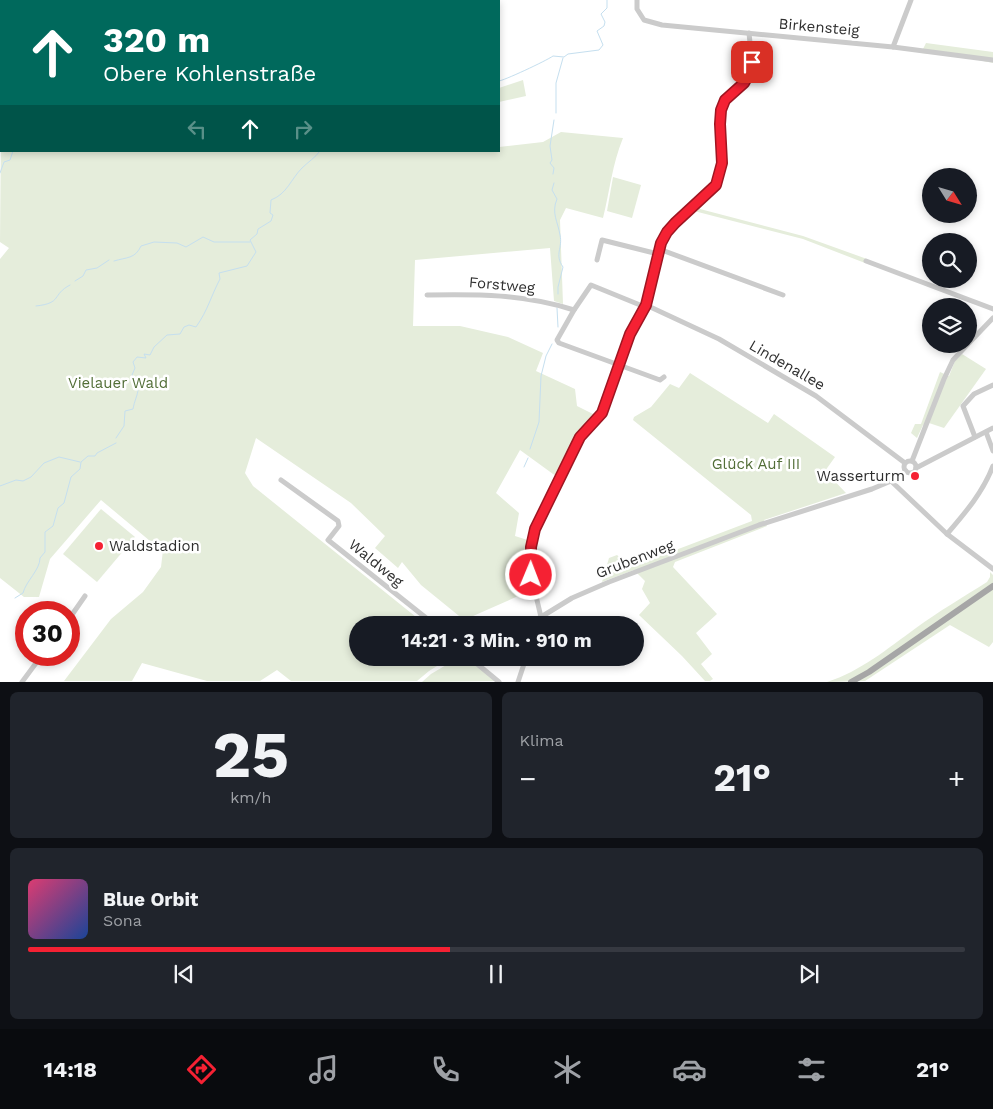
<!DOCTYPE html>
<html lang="de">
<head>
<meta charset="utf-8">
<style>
	:root { --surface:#171b24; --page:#20242c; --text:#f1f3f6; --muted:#9ea1a6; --line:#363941; --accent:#f52133 }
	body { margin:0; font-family:"Work Sans",sans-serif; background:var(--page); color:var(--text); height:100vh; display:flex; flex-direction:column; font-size:19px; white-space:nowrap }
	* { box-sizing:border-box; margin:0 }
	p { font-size:16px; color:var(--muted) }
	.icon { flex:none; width:28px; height:28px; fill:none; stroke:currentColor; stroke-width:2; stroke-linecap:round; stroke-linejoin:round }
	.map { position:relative; height:682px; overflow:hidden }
	.drawer { display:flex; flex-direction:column; gap:10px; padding:10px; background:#0d0f14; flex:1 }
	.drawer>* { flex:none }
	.guide { position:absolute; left:0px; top:0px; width:500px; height:152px; box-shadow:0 2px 8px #0003; background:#00695c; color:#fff; overflow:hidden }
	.needle { width:32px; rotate:127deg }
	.buttons { position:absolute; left:922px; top:168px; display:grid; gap:10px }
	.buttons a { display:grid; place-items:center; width:55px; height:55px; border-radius:50%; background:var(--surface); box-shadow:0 2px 8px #0003; font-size:25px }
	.speed { position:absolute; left:15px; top:601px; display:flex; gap:10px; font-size:25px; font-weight:700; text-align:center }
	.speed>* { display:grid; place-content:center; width:65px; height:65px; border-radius:50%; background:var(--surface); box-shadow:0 2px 8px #0003; line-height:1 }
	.speed .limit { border:8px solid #d22; background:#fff; color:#111 }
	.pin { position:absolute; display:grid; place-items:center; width:42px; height:42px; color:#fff; margin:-21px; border-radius:10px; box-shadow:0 2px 8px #0006 }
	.me { position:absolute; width:55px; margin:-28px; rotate:1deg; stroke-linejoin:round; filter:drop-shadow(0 0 4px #0008) }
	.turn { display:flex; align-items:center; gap:18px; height:105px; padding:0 20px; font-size:22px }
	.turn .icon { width:65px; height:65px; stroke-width:2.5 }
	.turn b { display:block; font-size:35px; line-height:42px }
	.lanes { display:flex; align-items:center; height:48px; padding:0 20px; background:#0003; justify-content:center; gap:25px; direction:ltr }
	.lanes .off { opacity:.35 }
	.big { font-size:38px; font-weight:700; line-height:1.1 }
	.drawer .widget { flex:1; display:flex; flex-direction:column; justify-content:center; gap:8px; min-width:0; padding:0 18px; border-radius:8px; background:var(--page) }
	.drawer .dial { align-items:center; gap:0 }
	.dial b { font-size:65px; line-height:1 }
	.song { display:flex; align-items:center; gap:15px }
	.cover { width:60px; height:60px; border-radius:8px; background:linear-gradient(135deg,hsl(340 70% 55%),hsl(220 70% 35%)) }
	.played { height:5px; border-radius:2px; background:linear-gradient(90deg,var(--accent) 45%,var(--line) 45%) }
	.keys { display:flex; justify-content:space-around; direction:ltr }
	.heat { display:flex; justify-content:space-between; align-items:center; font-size:28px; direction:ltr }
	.drawer .tiles { flex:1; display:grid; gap:10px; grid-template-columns:1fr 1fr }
	.widget:last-child { grid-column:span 2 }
	.trip { position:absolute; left:349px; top:616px; width:295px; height:50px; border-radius:25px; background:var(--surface); box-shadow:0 2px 8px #0003; font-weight:700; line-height:50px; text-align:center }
	.menu { display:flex; height:80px; justify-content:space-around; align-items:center; background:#090b0e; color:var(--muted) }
	.menu .icon { width:35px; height:35px }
	.menu .selected { color:var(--accent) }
	.menu b { font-size:22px; color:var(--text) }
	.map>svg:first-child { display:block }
	.green { fill:#e5eddb }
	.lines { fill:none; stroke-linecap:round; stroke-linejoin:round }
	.stream { stroke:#c5dfef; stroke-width:1 }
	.minor { stroke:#cbcbcb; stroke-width:5 }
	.major { stroke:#a6a6a6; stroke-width:6 }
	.route-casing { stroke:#9f1521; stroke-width:12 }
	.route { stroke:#f52133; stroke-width:9 }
	.poi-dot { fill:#f52133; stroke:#fff; stroke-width:2 }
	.labels { text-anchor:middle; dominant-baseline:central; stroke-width:5; stroke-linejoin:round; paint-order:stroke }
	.street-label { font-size:15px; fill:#2e2e2e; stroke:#fff }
	.park-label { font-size:15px; fill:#526e37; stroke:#fff }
	.poi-label { font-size:15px; fill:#2e2e2e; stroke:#fff; text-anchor:end }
</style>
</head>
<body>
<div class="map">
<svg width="993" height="682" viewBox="0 0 993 682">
	<rect width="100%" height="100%" fill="#fff"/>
	<g class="green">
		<path d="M926,43L993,52V63L963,57L921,53Z"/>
		<path d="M523,80L526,96L499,102V88Z"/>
		<path d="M1,124V151H499V147L543,142L561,132L623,138C612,165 610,190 603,218L566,208L560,220L563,304L554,301L550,248L415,260L413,326H460L508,337L543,353L536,371L575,389L577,406L595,415L578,435L585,439L564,482L520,450L496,493L519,513L515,536L537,543L533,560L535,577L528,576L532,590L464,620L421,585L402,562L398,568L375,548L385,536L351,503L256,438L245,473L253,486L426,625H358V658H450L429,671L417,681H291L277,670L260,681H207L142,663L132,681H64L111,619L143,592L161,567L163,550L150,541L101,500L50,559L39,597H24L0,578V259L9,248L0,242Z"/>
		<path d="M613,177L641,185L632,218L607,211Z"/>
		<path d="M698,206L700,209L803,236L867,259L865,263L803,239L694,211Z"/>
		<path d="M962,354L986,369L944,428L929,423L923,425L917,438L911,433L915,424H921L940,372L949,376L955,361Z"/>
		<path d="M690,373L768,423L774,414L835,457L825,471L846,493L764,520L767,526L675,562L673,567L717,614L696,633L712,654L701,664L713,679L710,681H705L682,656L639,615L650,603L642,589L645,581L634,570L602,582L609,558L617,555L631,567L752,521L751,515L633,420L634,417L651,407L670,384L679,388Z"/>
		<path d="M101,509L135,537L97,582L63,554Z"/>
		<path d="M990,572L993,575V642L989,647L950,625L865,681L827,682C861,671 887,649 916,628C938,612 963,597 987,582L990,577Z"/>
		<path d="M458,658H466L496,681L422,682L431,674Z"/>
	</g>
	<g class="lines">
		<g class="stream">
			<path d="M499,81C503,81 546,61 553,56L564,57L568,54L599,50L603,45L597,31L604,26L605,22L601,14L607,8V0"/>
			<path d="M556,113V83L563,58"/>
			<path d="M0,173L4,162L10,160L13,151"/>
			<path d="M553,174L554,168L550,163L552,160L550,146L554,120"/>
			<path d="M554,183L552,190L557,199C551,213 558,222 560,235C563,248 554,254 563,267L558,287V294"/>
			<path d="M114,261C127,257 135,259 141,246L154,242L177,243L186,247L203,237L214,242H250"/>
			<path d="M75,281L83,276L86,270L97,268L109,260"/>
			<path d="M36,306C63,303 51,295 70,285"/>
			<path d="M557,308L558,327"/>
			<path d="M116,438L124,426L125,411L133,409C136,393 143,390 132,375L135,368L133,362L137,357L146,358L144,354L150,355L154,347L167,335L180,334L184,327L189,325L196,327C208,310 211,296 220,279L219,273L247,266L256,252L250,240L257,234L258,229L271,221L273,215L270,213L271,200C287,194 291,179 302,168C308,162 315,158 320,151"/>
			<path d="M530,449L539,422L541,376L546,356L552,344"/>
			<path d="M524,467L528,458"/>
			<path d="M0,486L16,480L23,481L31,477L44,463L59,457L80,462"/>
			<path d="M15,598L23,593C26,581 40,570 40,558L45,552V532L53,526L58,508L64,503L71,477L80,469L81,462L88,456H95L97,453L116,443"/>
		</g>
		<g class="minor">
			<path d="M637,0V9L644,20L662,25L893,47L993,60"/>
			<path d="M105,1L106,0"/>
			<path d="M893,47L911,0"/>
			<path d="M0,116L1,115"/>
			<path d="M659,249L783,295"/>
			<path d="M597,260L602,240L658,254"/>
			<path d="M866,261L993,309"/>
			<path d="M427,295C477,294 525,294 574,310"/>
			<path d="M646,305L719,339L816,396L905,463"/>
			<path d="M645,307L591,285L574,310L557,340L559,343L660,380L664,377"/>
			<path d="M969,343L993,318"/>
			<path d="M986,432L993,451"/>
			<path d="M975,437L963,406L974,394L993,385"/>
			<circle cx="910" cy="467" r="6"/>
			<path d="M912,461L944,379L953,360L968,344"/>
			<path d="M916,468L993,428"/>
			<path d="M281,480L338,521L339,526L328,540L435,625"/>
			<path d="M891,481L947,534L993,569"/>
			<path d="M947,534C966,512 983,492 993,466"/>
			<path d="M69,619L85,596"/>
			<path d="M524,625L541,617L572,598L609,582L759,525L872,489L891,481L906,471"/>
			<path d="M538,625L541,617L531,575L530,562L535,529L580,437L602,413L630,334L646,305L659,249L667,232L716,185L722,163L720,124L721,110L725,100L744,83L749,74L752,62L749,33"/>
			<path d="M470,658L499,682"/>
			<path d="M22,682L42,655"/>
			<path d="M518,682L526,658"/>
		</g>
		<path class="major" d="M851,682L869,672L993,586"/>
	</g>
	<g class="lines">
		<g class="route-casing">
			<path id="route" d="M531,575V547L535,529L580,437L602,413L630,334L646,305L661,243L667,232L675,223L716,185L722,163L720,124L721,110L725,100L744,83L749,74L752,62"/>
		</g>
		<use href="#route" class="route"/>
	</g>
	<g class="poi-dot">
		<circle cx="915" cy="476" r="5"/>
		<circle cx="99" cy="546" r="5"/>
	</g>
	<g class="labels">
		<g class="street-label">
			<text transform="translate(819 27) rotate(5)">Birkensteig</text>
			<text transform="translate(502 285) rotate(5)">Forstweg</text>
			<text transform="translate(787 365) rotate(30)">Lindenallee</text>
			<text transform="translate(635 559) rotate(-21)">Grubenweg</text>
			<text transform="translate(376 563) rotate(39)">Waldweg</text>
		</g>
		<g class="park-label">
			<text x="118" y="383">Vielauer Wald</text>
			<text x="756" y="464">Glück Auf III</text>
		</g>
		<g class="poi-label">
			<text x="905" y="476">Wasserturm</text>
			<text x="109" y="546" text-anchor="start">Waldstadion</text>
		</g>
	</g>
</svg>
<div class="buttons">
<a><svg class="needle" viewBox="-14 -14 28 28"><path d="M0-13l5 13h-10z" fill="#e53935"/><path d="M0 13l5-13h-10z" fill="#9ea1a6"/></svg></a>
<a><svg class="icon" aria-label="search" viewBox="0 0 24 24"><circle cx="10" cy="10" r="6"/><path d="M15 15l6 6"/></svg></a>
<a><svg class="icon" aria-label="layers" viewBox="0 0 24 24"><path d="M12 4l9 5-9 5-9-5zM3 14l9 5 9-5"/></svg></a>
</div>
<div class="speed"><div class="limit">30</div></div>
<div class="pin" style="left:752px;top:62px;background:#d93025"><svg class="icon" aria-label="arrive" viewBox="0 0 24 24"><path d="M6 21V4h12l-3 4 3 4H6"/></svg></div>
<svg class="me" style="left:531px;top:575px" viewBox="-20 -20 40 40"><circle r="17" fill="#f52133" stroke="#fff" stroke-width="3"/><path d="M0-11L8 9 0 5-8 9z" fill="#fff"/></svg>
<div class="trip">14:21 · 3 Min. · 910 m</div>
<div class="guide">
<div class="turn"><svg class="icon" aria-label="ahead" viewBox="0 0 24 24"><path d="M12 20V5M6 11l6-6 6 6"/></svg><div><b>320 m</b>Obere Kohlenstraße</div></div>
<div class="lanes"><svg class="icon off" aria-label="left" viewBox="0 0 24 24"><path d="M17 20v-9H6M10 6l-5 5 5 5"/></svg><svg class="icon" aria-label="ahead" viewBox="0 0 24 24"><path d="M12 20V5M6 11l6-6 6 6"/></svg><svg class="icon off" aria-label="right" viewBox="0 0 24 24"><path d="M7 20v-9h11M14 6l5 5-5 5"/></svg></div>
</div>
</div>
<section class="drawer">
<div class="tiles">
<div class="widget dial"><b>25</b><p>km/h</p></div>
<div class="widget"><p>Klima</p>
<div class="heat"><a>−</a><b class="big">21°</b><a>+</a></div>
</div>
<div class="widget">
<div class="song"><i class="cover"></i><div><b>Blue Orbit</b><p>Sona</p></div></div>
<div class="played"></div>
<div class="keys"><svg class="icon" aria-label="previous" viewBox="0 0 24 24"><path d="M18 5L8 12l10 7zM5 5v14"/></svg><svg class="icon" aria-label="pause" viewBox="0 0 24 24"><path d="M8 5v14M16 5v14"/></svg><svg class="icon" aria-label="next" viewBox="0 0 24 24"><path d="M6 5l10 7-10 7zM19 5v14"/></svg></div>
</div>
</div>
</section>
<nav class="menu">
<b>14:18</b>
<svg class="icon selected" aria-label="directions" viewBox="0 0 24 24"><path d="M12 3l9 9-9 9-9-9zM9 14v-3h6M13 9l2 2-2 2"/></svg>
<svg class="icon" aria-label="music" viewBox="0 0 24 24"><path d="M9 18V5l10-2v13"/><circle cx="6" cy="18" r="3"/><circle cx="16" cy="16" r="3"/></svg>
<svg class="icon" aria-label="phone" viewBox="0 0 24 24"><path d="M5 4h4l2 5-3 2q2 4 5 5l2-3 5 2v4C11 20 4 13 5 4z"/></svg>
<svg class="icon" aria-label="climate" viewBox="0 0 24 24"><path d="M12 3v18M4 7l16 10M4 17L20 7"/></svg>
<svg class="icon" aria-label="car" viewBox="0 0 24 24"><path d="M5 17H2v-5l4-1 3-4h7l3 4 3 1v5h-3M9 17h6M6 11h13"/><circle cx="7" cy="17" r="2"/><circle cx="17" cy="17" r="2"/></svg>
<svg class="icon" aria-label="filters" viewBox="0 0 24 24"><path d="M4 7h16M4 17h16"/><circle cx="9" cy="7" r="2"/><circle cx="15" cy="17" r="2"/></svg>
<b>21°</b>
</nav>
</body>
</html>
